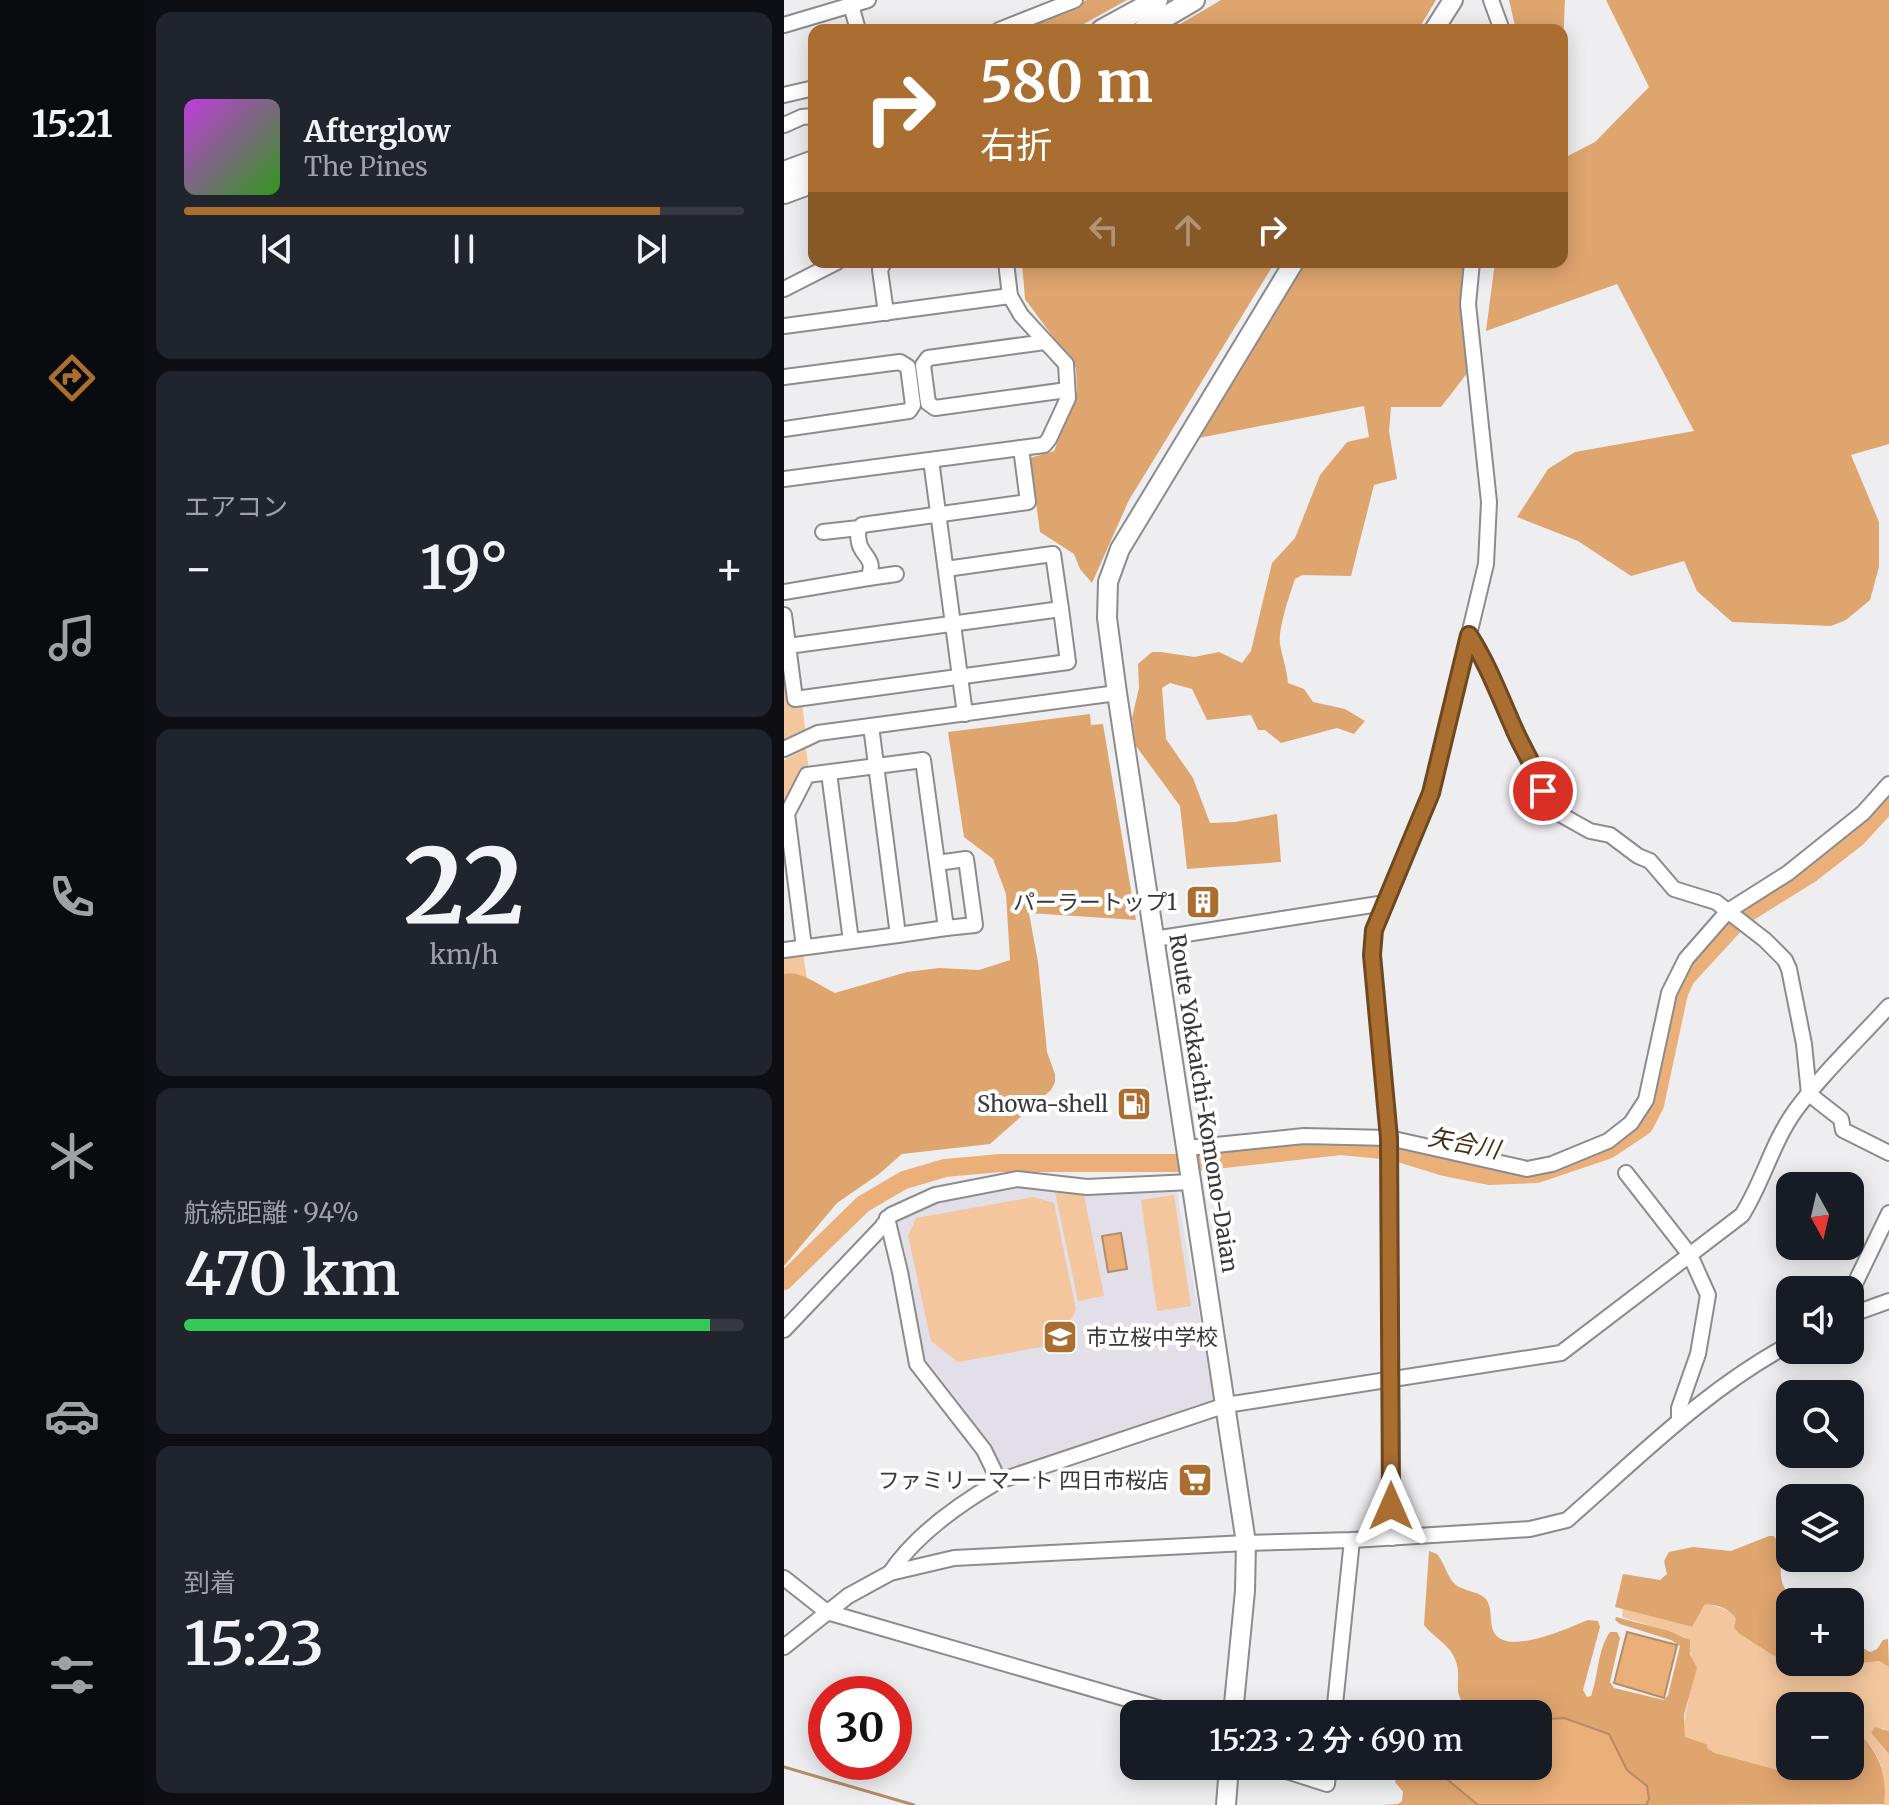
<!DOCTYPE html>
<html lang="ja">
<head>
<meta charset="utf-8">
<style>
	:root { --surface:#171b24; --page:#20242c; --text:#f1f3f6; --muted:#9ea1a6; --line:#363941; --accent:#aa6e30 }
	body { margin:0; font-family:Merriweather,"Noto Sans JP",serif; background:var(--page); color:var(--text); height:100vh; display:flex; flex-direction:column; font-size:30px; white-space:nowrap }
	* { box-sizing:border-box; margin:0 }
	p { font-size:26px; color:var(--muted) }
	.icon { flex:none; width:44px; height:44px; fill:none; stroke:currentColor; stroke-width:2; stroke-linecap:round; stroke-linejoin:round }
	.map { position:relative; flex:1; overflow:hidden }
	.side { display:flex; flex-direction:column; gap:12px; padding:12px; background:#0d0f14; width:640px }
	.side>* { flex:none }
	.top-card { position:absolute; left:24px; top:24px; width:760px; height:244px; border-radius:16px; box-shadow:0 4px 20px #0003; background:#aa6e30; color:#fff; overflow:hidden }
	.needle { width:52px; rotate:172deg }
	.tools { position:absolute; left:992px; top:1172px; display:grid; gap:16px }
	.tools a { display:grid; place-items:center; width:88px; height:88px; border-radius:16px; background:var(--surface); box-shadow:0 4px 20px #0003; font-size:40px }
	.speed { position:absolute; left:24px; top:1676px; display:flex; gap:16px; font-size:40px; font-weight:700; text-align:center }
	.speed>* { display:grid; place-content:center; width:104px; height:104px; border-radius:50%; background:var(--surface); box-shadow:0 4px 20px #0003; line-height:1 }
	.speed .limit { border:12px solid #d22; background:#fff; color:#111 }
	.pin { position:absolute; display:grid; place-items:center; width:68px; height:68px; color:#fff; margin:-34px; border:4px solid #fff; border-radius:50%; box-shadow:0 2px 8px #0007 }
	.me { position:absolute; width:88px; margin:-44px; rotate:0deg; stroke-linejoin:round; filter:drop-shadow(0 0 6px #0008) }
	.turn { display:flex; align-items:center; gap:28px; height:168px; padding:0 40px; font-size:36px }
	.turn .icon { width:104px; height:104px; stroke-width:2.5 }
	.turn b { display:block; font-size:56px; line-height:68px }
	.lanes { display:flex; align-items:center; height:76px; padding:0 40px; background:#0003; justify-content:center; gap:40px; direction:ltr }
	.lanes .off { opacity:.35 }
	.big { font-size:60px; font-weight:600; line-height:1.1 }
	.side .widget { flex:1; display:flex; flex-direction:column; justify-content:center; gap:12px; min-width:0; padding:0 28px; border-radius:16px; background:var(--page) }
	.side .dial { align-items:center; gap:0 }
	.dial b { font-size:104px; line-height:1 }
	.song { display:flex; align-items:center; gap:24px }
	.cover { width:96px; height:96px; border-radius:12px; background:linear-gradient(135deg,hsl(290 70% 55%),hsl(110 70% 35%)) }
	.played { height:8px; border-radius:4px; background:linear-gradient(90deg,var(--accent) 85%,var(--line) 85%) }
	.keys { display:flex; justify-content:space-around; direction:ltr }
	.heat { display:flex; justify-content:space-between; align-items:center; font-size:44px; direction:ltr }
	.charge { height:12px; border-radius:6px; background:linear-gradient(90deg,#34c759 94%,var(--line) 0) }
	.trip { position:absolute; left:336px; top:1700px; width:432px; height:80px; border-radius:16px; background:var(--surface); box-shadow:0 4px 20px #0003; font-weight:600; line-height:80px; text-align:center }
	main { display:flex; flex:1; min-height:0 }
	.tabs { display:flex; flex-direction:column; width:144px; justify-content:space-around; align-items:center; background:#090b0e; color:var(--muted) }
	.tabs .icon { width:56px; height:56px }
	.tabs .active { color:var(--accent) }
	.tabs b { font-size:36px; color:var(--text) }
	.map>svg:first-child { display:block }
	.built { fill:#e2dfe9 }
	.green { fill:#f3c69d }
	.forest { fill:#dfa56f }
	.water { fill:#ebb07a; stroke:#b58c66; stroke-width:2 }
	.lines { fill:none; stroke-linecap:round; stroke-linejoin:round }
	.stream { stroke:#b58c66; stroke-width:3 }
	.river { stroke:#ebb07a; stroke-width:18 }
	.minor-casing { stroke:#8c8c8e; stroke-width:18 }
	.major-casing { stroke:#8c8c8e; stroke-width:22 }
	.highway-casing { stroke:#8c8c8e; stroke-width:24 }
	.minor { stroke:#fff; stroke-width:14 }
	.major { stroke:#fff; stroke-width:18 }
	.highway { stroke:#fff; stroke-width:20 }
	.route-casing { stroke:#6e481f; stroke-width:20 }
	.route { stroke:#aa6e30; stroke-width:14 }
	.labels { text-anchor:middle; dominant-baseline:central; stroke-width:8; stroke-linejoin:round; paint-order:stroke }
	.poi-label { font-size:22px; fill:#373738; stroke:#fff; text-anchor:end }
	.street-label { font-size:22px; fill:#373738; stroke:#fff }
	.water-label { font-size:24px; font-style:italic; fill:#442c14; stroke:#fff }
</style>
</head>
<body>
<main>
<nav class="tabs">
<b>15:21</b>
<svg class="icon active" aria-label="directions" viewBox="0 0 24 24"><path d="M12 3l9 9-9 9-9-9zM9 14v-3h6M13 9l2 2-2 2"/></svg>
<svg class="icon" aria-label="music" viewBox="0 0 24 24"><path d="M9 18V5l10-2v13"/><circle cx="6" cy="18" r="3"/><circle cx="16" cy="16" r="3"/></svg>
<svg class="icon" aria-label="phone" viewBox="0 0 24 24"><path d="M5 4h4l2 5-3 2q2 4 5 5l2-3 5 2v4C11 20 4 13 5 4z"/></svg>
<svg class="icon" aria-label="climate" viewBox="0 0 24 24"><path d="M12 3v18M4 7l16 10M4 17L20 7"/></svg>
<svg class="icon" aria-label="car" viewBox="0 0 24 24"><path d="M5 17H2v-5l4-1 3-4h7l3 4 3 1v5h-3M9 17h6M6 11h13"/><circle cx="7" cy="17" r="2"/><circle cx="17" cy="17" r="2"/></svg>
<svg class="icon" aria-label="filters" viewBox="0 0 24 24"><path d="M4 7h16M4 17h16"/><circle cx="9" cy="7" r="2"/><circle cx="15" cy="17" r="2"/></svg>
</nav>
<section class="side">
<div class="widget">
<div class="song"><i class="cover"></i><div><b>Afterglow</b><p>The Pines</p></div></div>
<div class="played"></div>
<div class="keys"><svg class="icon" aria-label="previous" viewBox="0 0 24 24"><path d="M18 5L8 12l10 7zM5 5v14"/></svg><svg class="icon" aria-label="pause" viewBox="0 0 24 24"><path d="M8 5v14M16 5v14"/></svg><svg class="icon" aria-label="next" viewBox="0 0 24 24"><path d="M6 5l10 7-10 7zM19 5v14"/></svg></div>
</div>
<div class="widget"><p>エアコン</p>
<div class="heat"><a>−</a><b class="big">19°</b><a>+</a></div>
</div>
<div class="widget dial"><b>22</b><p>km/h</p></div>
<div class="widget"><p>航続距離 · 94%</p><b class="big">470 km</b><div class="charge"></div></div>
<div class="widget"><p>到着</p><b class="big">15:23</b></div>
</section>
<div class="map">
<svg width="1105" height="1805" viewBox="0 0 1105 1805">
	<rect width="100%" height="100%" fill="#eeedf0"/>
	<path class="built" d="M226,1186L318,1194L321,1189L347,1192L392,1187L431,1401L222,1470L216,1468L203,1440L136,1352L112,1224L115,1218L157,1200Z"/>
	<g class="green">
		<path d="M0,645L18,702L21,729L0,739Z"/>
		<path d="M22,749L25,771L0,812V760Z"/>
		<path d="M19,952L25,994L0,1043V955Z"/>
		<path d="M271,1192L300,1195L320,1296L294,1301Z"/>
		<path d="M390,1195L407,1306L373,1311L357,1200Z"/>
		<path d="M250,1197L270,1203L292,1310L274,1344L174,1362L147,1341L124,1236L132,1218Z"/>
		<path d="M921,1603L948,1612L952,1619L1014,1671L1095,1661L1105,1667V1731L1098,1728L1087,1733L1105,1754V1805H1099C1105,1767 1091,1748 1066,1722V1706H1006V1766H1048L1040,1770H1014L1009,1774L931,1753L900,1737C899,1697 920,1677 901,1637L838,1617L839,1609L908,1627Z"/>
	</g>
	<g class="forest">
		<path d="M303,0H343L289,30H231Z"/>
		<path d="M437,0H652L634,30H386Z"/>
		<path d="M725,0H781L778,66V30H732Z"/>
		<path d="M822,0H1105V444L1067,455L1095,522V567L1086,600L1062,620L1047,626L948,622L913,591L900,561L847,576L794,541L733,517L764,469L791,452L910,431L833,284L702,331L711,262H778V159L811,142L865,87Z"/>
		<path d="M238,262H491L345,500L308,583L296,569L290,554L256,532L246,458L270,451L293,391L292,368L241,299Z"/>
		<path d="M516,262H680L684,372L657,407H607L605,431L613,479L590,485L567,576L518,575L511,579C506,594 494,628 496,644C498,657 503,669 504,683L520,689L529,702L561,709L581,721L570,734L553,728L497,743L481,730H474L467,715L423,720L408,689L386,683L378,688L382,739L409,778L426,823L451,822L493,814L497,862L403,869L396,806L352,746L348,718L355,688L354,664L368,652H377L410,657L435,652L458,663L467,651L488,563L511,538L536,475L563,442L585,437L580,406L409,439Z"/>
		<path d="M306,714L307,725L319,724L352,920L245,913L254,962L263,1052L271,1074V1082L267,1090L206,1144L118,1154L95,1174L53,1203L0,1266V974C16,970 36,986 51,993L123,972L155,968L195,970L226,960L222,894L209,859L180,837L164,732Z"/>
		<path d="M985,1536H990C1006,1560 983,1586 1017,1602H1006V1662H1066V1641L1086,1652L1093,1649L1099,1640L1104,1639L1105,1667L1095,1661L1014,1671L956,1634L950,1628L952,1619C946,1608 933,1605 921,1604L908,1627L831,1607L839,1574L876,1580L883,1574L880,1561L885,1552L909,1547L947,1551Z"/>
		<path d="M645,1551L653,1554C661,1563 663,1578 672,1585C680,1591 693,1591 701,1598C710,1608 704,1624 711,1634C726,1655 784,1628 804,1620L814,1621L816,1627L799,1690L803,1697L807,1696C815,1674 813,1651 826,1632H833L836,1638L826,1682L830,1688L880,1700L884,1695L896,1646L887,1640L836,1624L831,1620L832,1617L885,1631L906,1640V1654L913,1668L900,1715L901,1737L922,1744L924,1749L931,1753L1009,1774L1019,1767L1040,1770L1048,1766H1066V1722C1089,1746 1105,1768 1100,1804L862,1805L865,1799L863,1786L843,1770L825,1734L818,1731L771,1718L754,1720V1714H723L718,1705L709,1706L694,1714C661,1696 681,1682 671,1659C665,1644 649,1637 640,1625Z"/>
		<path d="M1091,1727L1105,1731V1754L1087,1733Z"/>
		<path d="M630,1766H652L664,1780L694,1805H598L614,1804L618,1801L619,1792L611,1782L613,1778Z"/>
	</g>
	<g class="water">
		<path d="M337,1233L343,1269L324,1272L318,1236Z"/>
		<path d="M843,1632L893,1645L880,1698L830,1683Z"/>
		<path d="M780,1718L825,1734L843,1770L863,1786L865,1799L862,1805H694L664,1780L652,1766H754V1720Z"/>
	</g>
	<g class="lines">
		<path class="stream" d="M0,1767L130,1805"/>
		<path class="river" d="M0,1281L79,1204L120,1180L161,1168L216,1163H404L557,1146L608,1151L660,1167L705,1176L753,1174L824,1150L860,1126L871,1105L895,993L902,978L959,916L1028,873L1073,838L1105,803"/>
		<g class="minor-casing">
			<g id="minor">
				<path d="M707,0L718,30"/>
				<path d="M67,5L74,30"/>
				<path d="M0,25L84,0"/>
				<path d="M215,30L291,0"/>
				<path d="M0,95L30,88"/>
				<path d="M0,125L18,117L30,116"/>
				<path d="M100,262L96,270L102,313"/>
				<path d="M222,262L226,296"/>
				<path d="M0,289L53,262"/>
				<path d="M0,326L226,296L237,315L282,364L284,398L265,439L260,445L0,479"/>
				<path d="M261,342L144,358L139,365L144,403L151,408L283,390"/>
				<path d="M0,377L116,362L124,367L129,405L125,411L0,429"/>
				<path d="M147,460L181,714"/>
				<path d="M39,532L75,528"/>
				<path d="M162,569L269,554L277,609"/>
				<path d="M84,578L112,574"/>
				<path d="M0,592L84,578C92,560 81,558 76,546C74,541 74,536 74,531L78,525L244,502L237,448"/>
				<path d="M0,615L11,699L284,662L277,609L4,646"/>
				<path d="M685,635C705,665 717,699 731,732C743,758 755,779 763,807L806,831L826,835L854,856L866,861L890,889L932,902L981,940L1001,960L1005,969L1020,1044L1025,1094L1057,1119L1059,1130L1105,1153"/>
				<path d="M0,749L34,733L333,693"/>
				<path d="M45,773L67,941"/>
				<path d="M114,935L162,928"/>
				<path d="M370,939L601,903"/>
				<path d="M20,947L3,814L23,775L139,760L162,928L191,925L182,859L153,863"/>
				<path d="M0,950L114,935L87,726"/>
				<path d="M403,1148L520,1136L605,1138L743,1169L768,1164L824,1141L847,1123L862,1100L885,993L902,959L944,911L1004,873L1079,813L1105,784"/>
				<path d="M842,1173L906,1255L924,1295L914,1354L895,1408V1420"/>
				<path d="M103,1218L116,1272L133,1364L200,1450L215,1481"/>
				<path d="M1066,1294L1105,1213"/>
				<path d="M1066,1315L1105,1301"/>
				<path d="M0,1330L97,1228L107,1215L151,1195L233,1179L303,1187L407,1182"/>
				<path d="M608,1538L605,1138L588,955L590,930L647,793L702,564L705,502L684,304L688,262"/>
				<path d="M106,1573C132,1534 175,1504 215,1481L442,1405L777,1353L958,1215C979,1182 988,1143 1011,1111C1038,1074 1074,1040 1105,1006"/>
				<path d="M0,1578L43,1612L395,1714"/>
				<path d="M0,1647L64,1596L106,1573L170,1558L462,1543L568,1540L746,1529L783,1520C854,1458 922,1389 1006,1344"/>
				<path d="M550,1714L568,1540"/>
				<path d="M487,1766L543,1784L545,1766"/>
			</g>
		</g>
		<g class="major-casing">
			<g id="major">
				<path d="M650,30L669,0"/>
				<path d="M449,1714L461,1591L462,1543L333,693L323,618L324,582L336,549L510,262"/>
				<path d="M442,1805L445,1766"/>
			</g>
		</g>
		<g class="highway-casing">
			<g id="highway">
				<path d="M318,30L373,0"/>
				<path d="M359,30L410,0"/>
				<path d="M0,172L30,161"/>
				<path d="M0,193L30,182"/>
			</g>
		</g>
		<use href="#minor" class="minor"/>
		<use href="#major" class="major"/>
		<use href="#highway" class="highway"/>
	</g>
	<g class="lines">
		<g class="route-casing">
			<path id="route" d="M607,1506L605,1138L588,955L590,930L647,793L685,635C705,666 717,700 732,733C741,753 753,770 759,791"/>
		</g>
		<use href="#route" class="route"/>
	</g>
	<defs>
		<g id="building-square" transform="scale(1.8)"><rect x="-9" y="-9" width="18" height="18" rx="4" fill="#aa6e30" stroke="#fff"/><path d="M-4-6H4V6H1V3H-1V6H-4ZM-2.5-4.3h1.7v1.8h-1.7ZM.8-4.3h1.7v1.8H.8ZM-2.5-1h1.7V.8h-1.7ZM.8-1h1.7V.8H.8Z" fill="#fff"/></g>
		<g id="fuel-square" transform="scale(1.8)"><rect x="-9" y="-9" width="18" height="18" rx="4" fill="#aa6e30" stroke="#fff"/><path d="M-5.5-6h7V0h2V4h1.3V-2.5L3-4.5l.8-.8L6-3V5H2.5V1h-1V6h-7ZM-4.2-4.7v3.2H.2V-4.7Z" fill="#fff"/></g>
		<g id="school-square" transform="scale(1.8)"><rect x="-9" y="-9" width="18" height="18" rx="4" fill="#aa6e30" stroke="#fff"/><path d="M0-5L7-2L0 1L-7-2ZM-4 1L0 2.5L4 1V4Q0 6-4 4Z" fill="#fff"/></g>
		<g id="supermarket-square" transform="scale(1.8)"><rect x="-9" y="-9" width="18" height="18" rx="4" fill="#aa6e30" stroke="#fff"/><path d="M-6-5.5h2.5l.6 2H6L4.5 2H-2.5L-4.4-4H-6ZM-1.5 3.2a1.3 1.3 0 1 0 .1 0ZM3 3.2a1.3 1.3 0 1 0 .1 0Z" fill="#fff"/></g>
	</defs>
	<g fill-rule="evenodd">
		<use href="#building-square" x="419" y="902"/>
		<use href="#fuel-square" x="350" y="1104"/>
		<use href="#school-square" x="276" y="1337"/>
		<use href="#supermarket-square" x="411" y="1480"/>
	</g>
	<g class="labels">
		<g class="poi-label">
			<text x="393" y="902">パーラートップ1</text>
			<text x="324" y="1104">Showa-shell</text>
			<text x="302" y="1337" text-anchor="start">市立桜中学校</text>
			<text x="385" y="1480">ファミリーマート 四日市桜店</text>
		</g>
		<g class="street-label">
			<text transform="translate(420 1103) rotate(81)">Route Yokkaichi-Komono-Daian</text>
		</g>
		<g class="water-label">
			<text transform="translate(680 1143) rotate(11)">矢合川</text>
		</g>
	</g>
</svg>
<div class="tools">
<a><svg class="needle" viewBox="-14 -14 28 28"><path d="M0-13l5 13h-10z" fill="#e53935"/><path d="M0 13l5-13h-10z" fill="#9ea1a6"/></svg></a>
<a><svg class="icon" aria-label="sound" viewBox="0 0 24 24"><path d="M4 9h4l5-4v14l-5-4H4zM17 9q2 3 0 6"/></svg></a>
<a><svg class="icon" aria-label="search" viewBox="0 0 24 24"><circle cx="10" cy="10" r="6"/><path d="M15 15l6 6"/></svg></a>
<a><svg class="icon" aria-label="layers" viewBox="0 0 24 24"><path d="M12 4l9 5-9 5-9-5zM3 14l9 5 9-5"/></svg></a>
<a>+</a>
<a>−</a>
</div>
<div class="speed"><div class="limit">30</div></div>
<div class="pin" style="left:759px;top:791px;background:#d93025"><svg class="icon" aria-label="arrive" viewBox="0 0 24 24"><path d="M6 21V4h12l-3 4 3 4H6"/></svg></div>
<svg class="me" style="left:607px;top:1506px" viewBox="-20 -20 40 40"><path d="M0-17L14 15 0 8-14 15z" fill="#aa6e30" stroke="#fff" stroke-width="4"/></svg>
<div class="trip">15:23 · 2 分 · 690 m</div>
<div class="top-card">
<div class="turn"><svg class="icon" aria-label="right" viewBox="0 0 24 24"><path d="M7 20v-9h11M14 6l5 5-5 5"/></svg><div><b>580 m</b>右折</div></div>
<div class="lanes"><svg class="icon off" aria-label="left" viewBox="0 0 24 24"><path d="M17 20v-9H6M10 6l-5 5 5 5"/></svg><svg class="icon off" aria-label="ahead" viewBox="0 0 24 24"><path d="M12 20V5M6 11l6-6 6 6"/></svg><svg class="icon" aria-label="right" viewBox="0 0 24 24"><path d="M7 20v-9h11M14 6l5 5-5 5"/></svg></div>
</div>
</div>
</main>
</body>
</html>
